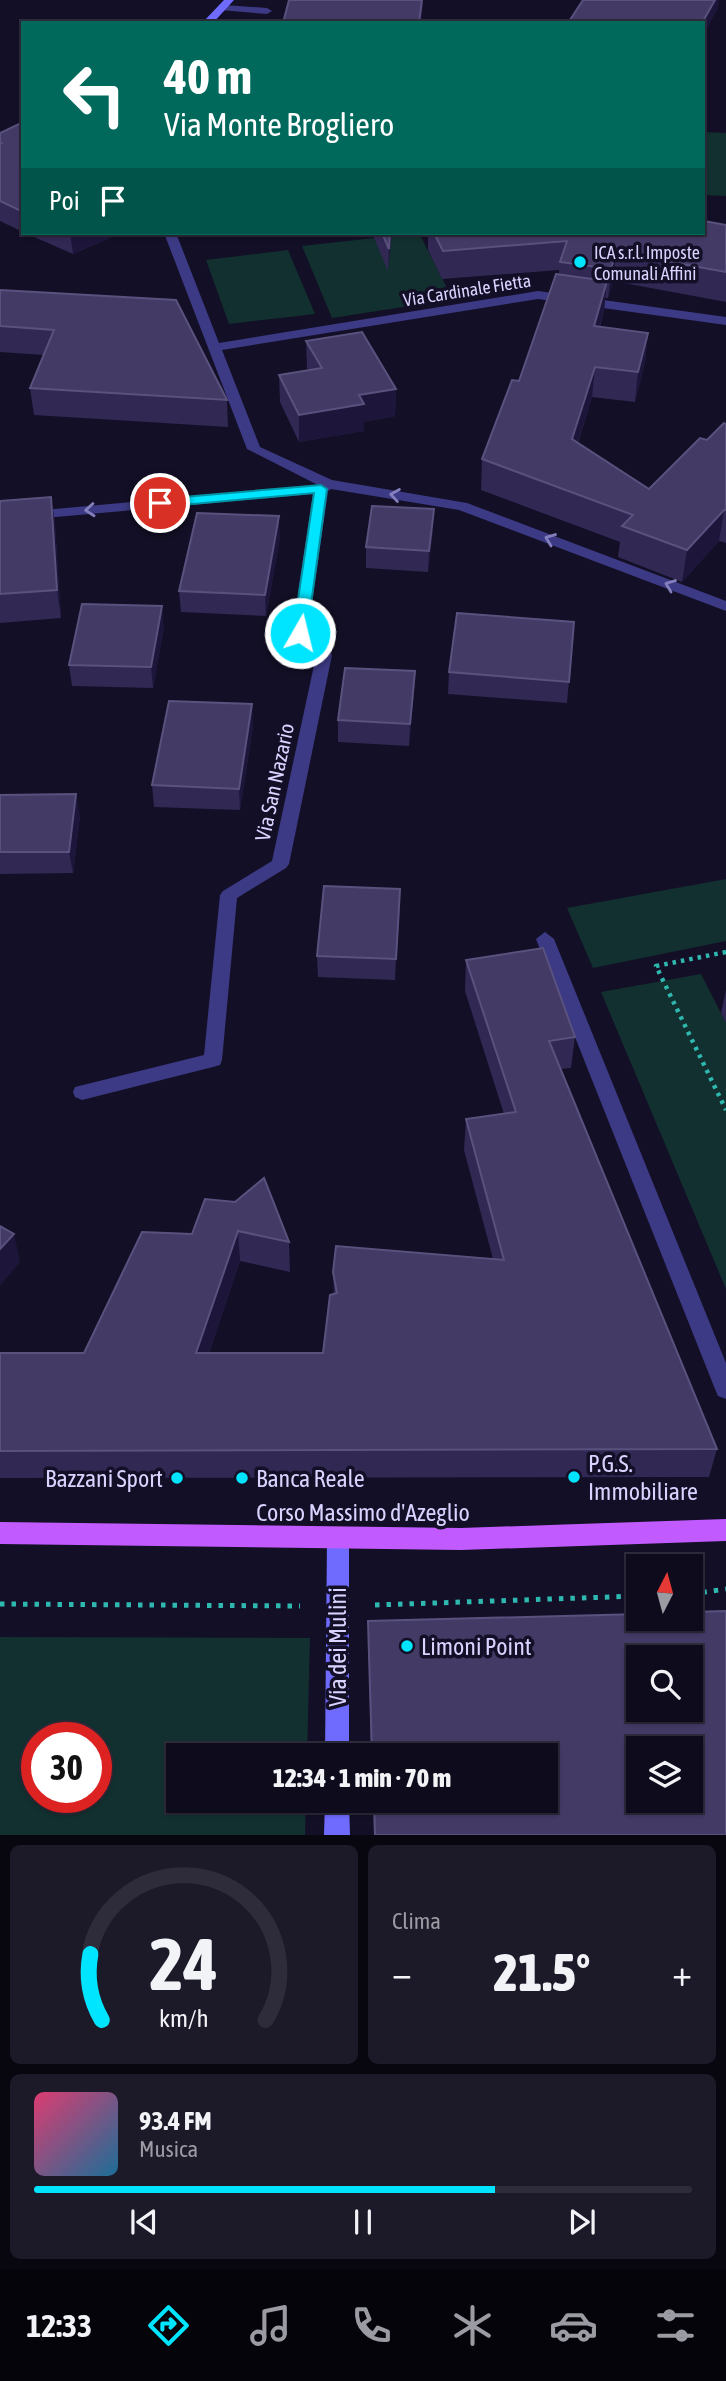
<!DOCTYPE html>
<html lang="it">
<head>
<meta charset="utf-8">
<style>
	:root { --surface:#0e0b1c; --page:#1c1929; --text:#f1f3f6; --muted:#9b9ba3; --line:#2e2b3b; --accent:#00e5ff }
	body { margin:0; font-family:"Asap Condensed",sans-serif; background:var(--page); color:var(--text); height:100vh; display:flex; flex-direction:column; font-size:26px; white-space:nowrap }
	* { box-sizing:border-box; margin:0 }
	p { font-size:23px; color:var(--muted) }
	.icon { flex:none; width:38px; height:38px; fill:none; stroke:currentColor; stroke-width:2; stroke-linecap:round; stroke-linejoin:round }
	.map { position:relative; height:1835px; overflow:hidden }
	.side { display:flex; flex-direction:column; gap:10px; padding:10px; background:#08060f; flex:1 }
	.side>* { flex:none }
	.guide { position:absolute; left:21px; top:21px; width:684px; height:214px; border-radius:0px; box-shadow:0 2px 5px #0004,0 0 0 2px var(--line); background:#00695c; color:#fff; overflow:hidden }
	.needle { width:46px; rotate:6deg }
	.fabs { position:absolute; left:626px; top:1554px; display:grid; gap:14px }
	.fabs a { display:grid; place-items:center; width:77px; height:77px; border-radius:0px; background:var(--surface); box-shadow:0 2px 5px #0004,0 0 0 2px var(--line); font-size:35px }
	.speed { position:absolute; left:21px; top:1722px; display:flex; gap:14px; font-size:35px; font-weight:700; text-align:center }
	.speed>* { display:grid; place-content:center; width:91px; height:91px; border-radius:50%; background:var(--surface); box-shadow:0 2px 5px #0004,0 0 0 2px var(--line); line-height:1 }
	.speed .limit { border:10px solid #d22; background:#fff; color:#111 }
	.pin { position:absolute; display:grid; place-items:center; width:60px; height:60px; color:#fff; margin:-30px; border:4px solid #fff; border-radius:50%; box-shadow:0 2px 7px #0007 }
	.me { position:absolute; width:77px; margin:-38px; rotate:8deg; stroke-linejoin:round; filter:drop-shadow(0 0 5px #0008) }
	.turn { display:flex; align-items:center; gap:24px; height:147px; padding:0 28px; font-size:32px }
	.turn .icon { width:91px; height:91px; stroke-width:2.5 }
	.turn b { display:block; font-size:49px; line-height:60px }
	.then { display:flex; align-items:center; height:66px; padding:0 28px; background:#0003; gap:14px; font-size:26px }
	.big { font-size:52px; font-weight:800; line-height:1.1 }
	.side .tile { flex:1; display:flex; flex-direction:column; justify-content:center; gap:10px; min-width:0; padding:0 24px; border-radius:10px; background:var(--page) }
	.side .dial { align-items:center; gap:0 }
	.dial svg { height:182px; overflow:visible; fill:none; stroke:var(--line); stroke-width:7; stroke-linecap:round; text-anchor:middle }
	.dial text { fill:var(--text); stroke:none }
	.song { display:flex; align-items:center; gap:21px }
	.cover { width:84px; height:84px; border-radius:10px; background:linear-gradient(135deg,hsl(340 70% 55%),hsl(200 70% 35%)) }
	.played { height:7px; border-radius:4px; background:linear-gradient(90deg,var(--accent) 70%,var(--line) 70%) }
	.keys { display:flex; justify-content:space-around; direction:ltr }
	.heat { display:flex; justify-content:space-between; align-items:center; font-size:38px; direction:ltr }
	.side .tiles { flex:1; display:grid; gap:10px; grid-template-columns:1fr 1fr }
	.tile:last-child { grid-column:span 2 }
	.trip { position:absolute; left:166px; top:1743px; width:392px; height:70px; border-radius:0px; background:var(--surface); box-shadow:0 2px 5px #0004,0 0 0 2px var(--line); font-weight:800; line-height:70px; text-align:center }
	.dock { display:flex; height:112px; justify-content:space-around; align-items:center; background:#06040b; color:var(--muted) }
	.dock .icon { width:49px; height:49px }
	.dock .current { color:var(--accent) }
	.dock b { font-size:32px; color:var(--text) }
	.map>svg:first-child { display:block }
	.green { fill:#12302f; fill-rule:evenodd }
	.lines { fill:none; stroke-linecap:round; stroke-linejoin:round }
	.path-far1 { stroke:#2fb8b0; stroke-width:4.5; stroke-dasharray:3.5 5; stroke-linecap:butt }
	.path { stroke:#2fb8b0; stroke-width:5; stroke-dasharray:4.5 7; stroke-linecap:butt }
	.street { fill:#3d3a85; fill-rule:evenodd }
	.secondary { fill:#6f6bff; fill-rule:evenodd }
	.primary { fill:#c25bff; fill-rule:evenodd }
	.wall { fill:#312854 }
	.shaded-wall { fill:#1d163a }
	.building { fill:#433a66; stroke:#5a527e; stroke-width:2; fill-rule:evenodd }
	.oneway { stroke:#837fbc }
	.route { fill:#00e5ff; stroke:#0095a6; stroke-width:2 }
	.poi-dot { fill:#00e5ff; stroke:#130f26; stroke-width:2.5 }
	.labels { text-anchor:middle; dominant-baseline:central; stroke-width:7; stroke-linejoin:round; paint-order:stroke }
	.far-poi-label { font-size:18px; fill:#d9d4ff; stroke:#130f26; text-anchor:start }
	.far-street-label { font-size:18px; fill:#d9d4ff; stroke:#130f26 }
	.street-label { font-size:21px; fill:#d9d4ff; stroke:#130f26 }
	.near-poi-label { font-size:24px; fill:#d9d4ff; stroke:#130f26; text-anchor:start }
	.near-street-label { font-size:24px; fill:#d9d4ff; stroke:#130f26 }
</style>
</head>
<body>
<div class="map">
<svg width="726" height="1835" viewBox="0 0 726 1835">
	<rect width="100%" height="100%" fill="#130f26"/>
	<g class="green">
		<path d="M704,132L726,133V196L704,195Z"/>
		<path d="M419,233L446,286L444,296L429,303L332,318L302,246Z"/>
		<path d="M288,250L315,314L229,324L206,260Z"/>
		<path d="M726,879V941L593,968L567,908Z"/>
		<path d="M701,974L726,1023V1289L601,992Z"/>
		<path d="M0,1637L310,1638L307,1755H178V1801H306L305,1835H0ZM37,1738H96V1797H37Z"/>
	</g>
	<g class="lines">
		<path class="path-far1" d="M726,952L656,966L726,1110"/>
		<g class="path">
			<path d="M691,1594L726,1589"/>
			<path d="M0,1604L300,1606"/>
			<path d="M375,1605L639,1596"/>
		</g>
		<g class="street">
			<path d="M223,5L267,8L272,11L267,14L220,10V6Z"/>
			<path d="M164,233H176L219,343L538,291L726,317V325L538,299L222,350L260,447L332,480L467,503L726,601V611L459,510L331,489L328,491L308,632L332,655L289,864L286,868L237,898L222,1060L220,1065L213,1067L82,1100L75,1097L73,1092L75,1087L204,1055L220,895L223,891L272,861L316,656L292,633L313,494L0,522V514L318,485L247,449Z"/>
			<path d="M545,932L554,939L726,1363V1399L718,1396L715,1389L536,939Z"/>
		</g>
		<g class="secondary">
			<path d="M224,0H234L213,23H202Z"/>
			<path d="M338,1527L346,1530L349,1538V1755H325L327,1538L330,1530Z"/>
			<path d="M325,1801H349L350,1835H324Z"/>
		</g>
		<path class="primary" d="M726,1519V1541L461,1550L0,1544V1522L461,1528Z"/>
	</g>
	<g class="wall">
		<path d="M23,122V232L0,221V133Z"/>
		<path d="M726,225V302L613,281L608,298H605L604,311L600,327L648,333L645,362L635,402L592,397L578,443L649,489L726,424V543L719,541L682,582L618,557L620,542L481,490L482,459L519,381L559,275V270L442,279L428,250V233H704Z"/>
		<path d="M25,233H121L73,254Z"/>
		<path d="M372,233H392L388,271Z"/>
		<path d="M0,290L227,400L228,427L34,415L30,388L44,355L0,352Z"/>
		<path d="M306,341L396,389L395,416L364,422V431L299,442L280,402L279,375L309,371L307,368Z"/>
		<path d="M51,497L55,524L61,618L0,623V501Z"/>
		<path d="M433,530L428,572L366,568V547Z"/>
		<path d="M280,537L266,616L181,612L179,591Z"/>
		<path d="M574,622L567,703L448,694L449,672Z"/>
		<path d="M164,627L153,688L72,686L69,665Z"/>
		<path d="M415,671L414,693L409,746L338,742V720Z"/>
		<path d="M253,726L240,810L154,807L152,785Z"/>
		<path d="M0,795L80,816L73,873L0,874Z"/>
		<path d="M400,889L395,980L318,977L317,956Z"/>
		<path d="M466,960L575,1037L571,1068L561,1069L717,1449L709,1477L0,1478V1353H84L192,1234L205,1199L289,1242L290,1272L240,1261L209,1353H323L334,1294L333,1272L493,1259L464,1150L466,1119L504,1114L465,991Z"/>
		<path d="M726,990V1023L721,1013Z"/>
		<path d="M368,1621L726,1835H374L373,1801H546V1755H371Z"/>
	</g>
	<g class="shaded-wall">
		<path d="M422,0H423V8L421,23H419Z"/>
		<path d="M715,0H719L718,8L704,35V23H702Z"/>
		<path d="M70,233H121L73,254Z"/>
		<path d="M390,233H392L388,271L389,249Z"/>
		<path d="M616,252L613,281L608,298L611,269Z"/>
		<path d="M607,281L604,311L591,356L594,326Z"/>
		<path d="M648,333L645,362L635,402L638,372Z"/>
		<path d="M595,367L592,397L569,470L572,439Z"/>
		<path d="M396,389L395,416L364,422V431L299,442V415L359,395Z"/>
		<path d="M51,497L55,524L61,618L57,590Z"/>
		<path d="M434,509L433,530L428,572L429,551Z"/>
		<path d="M724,510L719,541L682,582L687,550Z"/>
		<path d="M279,516L280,537L266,616L265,595Z"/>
		<path d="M162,606L164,627L153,688L151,667Z"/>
		<path d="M415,671L414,693L409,746L410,724Z"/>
		<path d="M252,704L253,726L240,810L239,789Z"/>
		<path d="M76,794L80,816L73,873L69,852Z"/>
		<path d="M400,889V910L395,980L396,959Z"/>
		<path d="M238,1231L240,1261L200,1382L196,1353Z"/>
		<path d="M14,1234L20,1262L0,1286V1249Z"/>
	</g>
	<g class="building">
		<path d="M289,0H422L419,23H283Z"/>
		<path d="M583,0H715L702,23H568Z"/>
		<path d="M23,122V212L0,201V143H1L0,142V133Z"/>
		<path d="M704,221L726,225V272L616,252L611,269L560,262L567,241L443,251L434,233H704Z"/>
		<path d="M382,233H390L389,249Z"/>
		<path d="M556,274L607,281L594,326L648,333L638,372L595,367L572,439L649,489L700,438L707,440L724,423L726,424V510H724L687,550L622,526L633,515L482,459L512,380L519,381Z"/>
		<path d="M0,290L176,300L227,400L30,388L54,330L0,326Z"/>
		<path d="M362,332L396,389L359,395L364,404L299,415L279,375L322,368L306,341Z"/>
		<path d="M51,497L57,590L0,594V501Z"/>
		<path d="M372,506L434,509L429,551L366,547Z"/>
		<path d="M197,513L279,516L265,595L179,591Z"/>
		<path d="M82,604L162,606L151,667L69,665Z"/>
		<path d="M457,613L574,622L569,682L449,672Z"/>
		<path d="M345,668L415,671L410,724L338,720Z"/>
		<path d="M169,701L252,704L239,789L152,785Z"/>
		<path d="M76,794L69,852H0V795Z"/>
		<path d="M324,886L400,889L396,959L317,956Z"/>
		<path d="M543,948L575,1037L549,1041L717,1449L0,1451V1353H84L142,1232L192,1234L205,1199L235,1202L264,1178L289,1242L238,1231L196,1353H323L330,1295L337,1293L333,1272L336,1246L504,1260L466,1119L516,1112L466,960Z"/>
		<path d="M0,1226L14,1234L0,1249Z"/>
		<path d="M726,1611V1835H375L374,1801H546V1755H372L368,1621L639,1614V1619H691V1612ZM639,1657H691V1710H639ZM639,1748H691V1801H639Z"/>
	</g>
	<defs><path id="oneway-chevron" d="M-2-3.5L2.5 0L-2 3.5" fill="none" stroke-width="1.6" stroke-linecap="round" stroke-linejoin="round" transform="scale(1.75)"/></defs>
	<g class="oneway">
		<use href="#oneway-chevron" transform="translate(395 495) rotate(-171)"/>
		<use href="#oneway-chevron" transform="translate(90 510) rotate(175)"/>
		<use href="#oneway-chevron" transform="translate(550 539) rotate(-159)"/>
		<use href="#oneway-chevron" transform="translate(670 585) rotate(-159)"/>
	</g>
	<path class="route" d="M321,485L327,489L307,633L300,637L293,633L314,493L160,507L154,503L160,499Z"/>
	<g class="poi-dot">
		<circle cx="580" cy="262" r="7"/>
		<circle cx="574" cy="1477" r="7"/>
		<circle cx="177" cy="1478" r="7"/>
		<circle cx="242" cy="1478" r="7"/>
		<circle cx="407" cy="1646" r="7"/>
	</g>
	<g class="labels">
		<g class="far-poi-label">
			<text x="594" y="252">ICA s.r.l. Imposte<tspan x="594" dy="21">Comunali Affini</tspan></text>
		</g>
		<g class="far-street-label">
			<text transform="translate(467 290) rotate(-9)">Via Cardinale Fietta</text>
		</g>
		<g class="street-label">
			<text transform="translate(274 782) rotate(-78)">Via San Nazario</text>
		</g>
		<g class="near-poi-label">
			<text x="588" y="1463">P.G.S.<tspan x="588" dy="28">Immobiliare</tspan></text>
			<text x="163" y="1478" text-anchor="end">Bazzani Sport</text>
			<text x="256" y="1478">Banca Reale</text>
			<text x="421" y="1646">Limoni Point</text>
		</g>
		<g class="near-street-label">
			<text x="363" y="1512">Corso Massimo d'Azeglio</text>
			<text transform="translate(337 1647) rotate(-90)">Via dei Mulini</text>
		</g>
	</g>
</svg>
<div class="fabs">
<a><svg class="needle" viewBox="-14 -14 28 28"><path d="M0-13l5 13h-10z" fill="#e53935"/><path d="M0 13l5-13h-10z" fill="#9b9ba3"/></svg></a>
<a><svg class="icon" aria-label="search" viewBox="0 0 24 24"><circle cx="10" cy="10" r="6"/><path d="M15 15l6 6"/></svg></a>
<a><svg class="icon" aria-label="layers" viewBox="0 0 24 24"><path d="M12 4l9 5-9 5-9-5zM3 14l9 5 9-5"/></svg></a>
</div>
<div class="speed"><div class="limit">30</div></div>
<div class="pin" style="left:160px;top:503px;background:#d93025"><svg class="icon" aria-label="arrive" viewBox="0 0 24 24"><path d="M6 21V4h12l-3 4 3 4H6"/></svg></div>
<svg class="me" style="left:300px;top:633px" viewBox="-20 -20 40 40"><circle r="17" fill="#00e5ff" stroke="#fff" stroke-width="3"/><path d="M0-11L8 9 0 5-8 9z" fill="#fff"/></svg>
<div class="trip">12:34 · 1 min · 70 m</div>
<div class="guide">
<div class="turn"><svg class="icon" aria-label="left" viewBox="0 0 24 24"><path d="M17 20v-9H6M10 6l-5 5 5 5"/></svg><div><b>40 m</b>Via Monte Brogliero</div></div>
<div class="then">Poi<svg class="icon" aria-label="arrive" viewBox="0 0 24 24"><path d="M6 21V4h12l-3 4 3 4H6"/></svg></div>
</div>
</div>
<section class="side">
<div class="tiles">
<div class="tile dial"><svg viewBox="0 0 100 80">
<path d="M14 69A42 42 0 1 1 86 69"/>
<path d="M14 69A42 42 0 0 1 9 40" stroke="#00e5ff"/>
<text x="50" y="56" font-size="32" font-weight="700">24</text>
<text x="50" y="72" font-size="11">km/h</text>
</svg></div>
<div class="tile"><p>Clima</p>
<div class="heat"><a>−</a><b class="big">21.5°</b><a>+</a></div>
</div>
<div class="tile">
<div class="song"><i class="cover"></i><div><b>93.4 FM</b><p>Musica</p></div></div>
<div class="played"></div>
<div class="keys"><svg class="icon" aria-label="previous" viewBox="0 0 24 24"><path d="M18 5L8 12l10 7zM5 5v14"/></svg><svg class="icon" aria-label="pause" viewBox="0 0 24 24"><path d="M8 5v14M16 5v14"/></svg><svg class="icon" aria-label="next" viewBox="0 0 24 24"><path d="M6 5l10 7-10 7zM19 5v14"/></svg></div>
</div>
</div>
</section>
<nav class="dock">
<b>12:33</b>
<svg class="icon current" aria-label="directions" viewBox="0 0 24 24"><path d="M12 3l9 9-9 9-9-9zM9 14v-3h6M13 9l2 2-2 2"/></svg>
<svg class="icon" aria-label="music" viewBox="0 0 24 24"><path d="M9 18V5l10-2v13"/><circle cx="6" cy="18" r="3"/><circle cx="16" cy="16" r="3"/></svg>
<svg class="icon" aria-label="phone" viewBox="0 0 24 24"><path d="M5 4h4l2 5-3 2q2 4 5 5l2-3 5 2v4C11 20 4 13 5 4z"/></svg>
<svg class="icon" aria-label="climate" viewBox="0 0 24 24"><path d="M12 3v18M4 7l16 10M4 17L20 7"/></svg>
<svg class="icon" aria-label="car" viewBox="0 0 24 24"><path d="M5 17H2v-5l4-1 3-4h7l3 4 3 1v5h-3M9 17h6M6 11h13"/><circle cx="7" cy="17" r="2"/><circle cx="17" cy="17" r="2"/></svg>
<svg class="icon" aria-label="filters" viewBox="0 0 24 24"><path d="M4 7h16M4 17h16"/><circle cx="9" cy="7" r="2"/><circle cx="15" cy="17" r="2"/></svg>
</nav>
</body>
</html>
